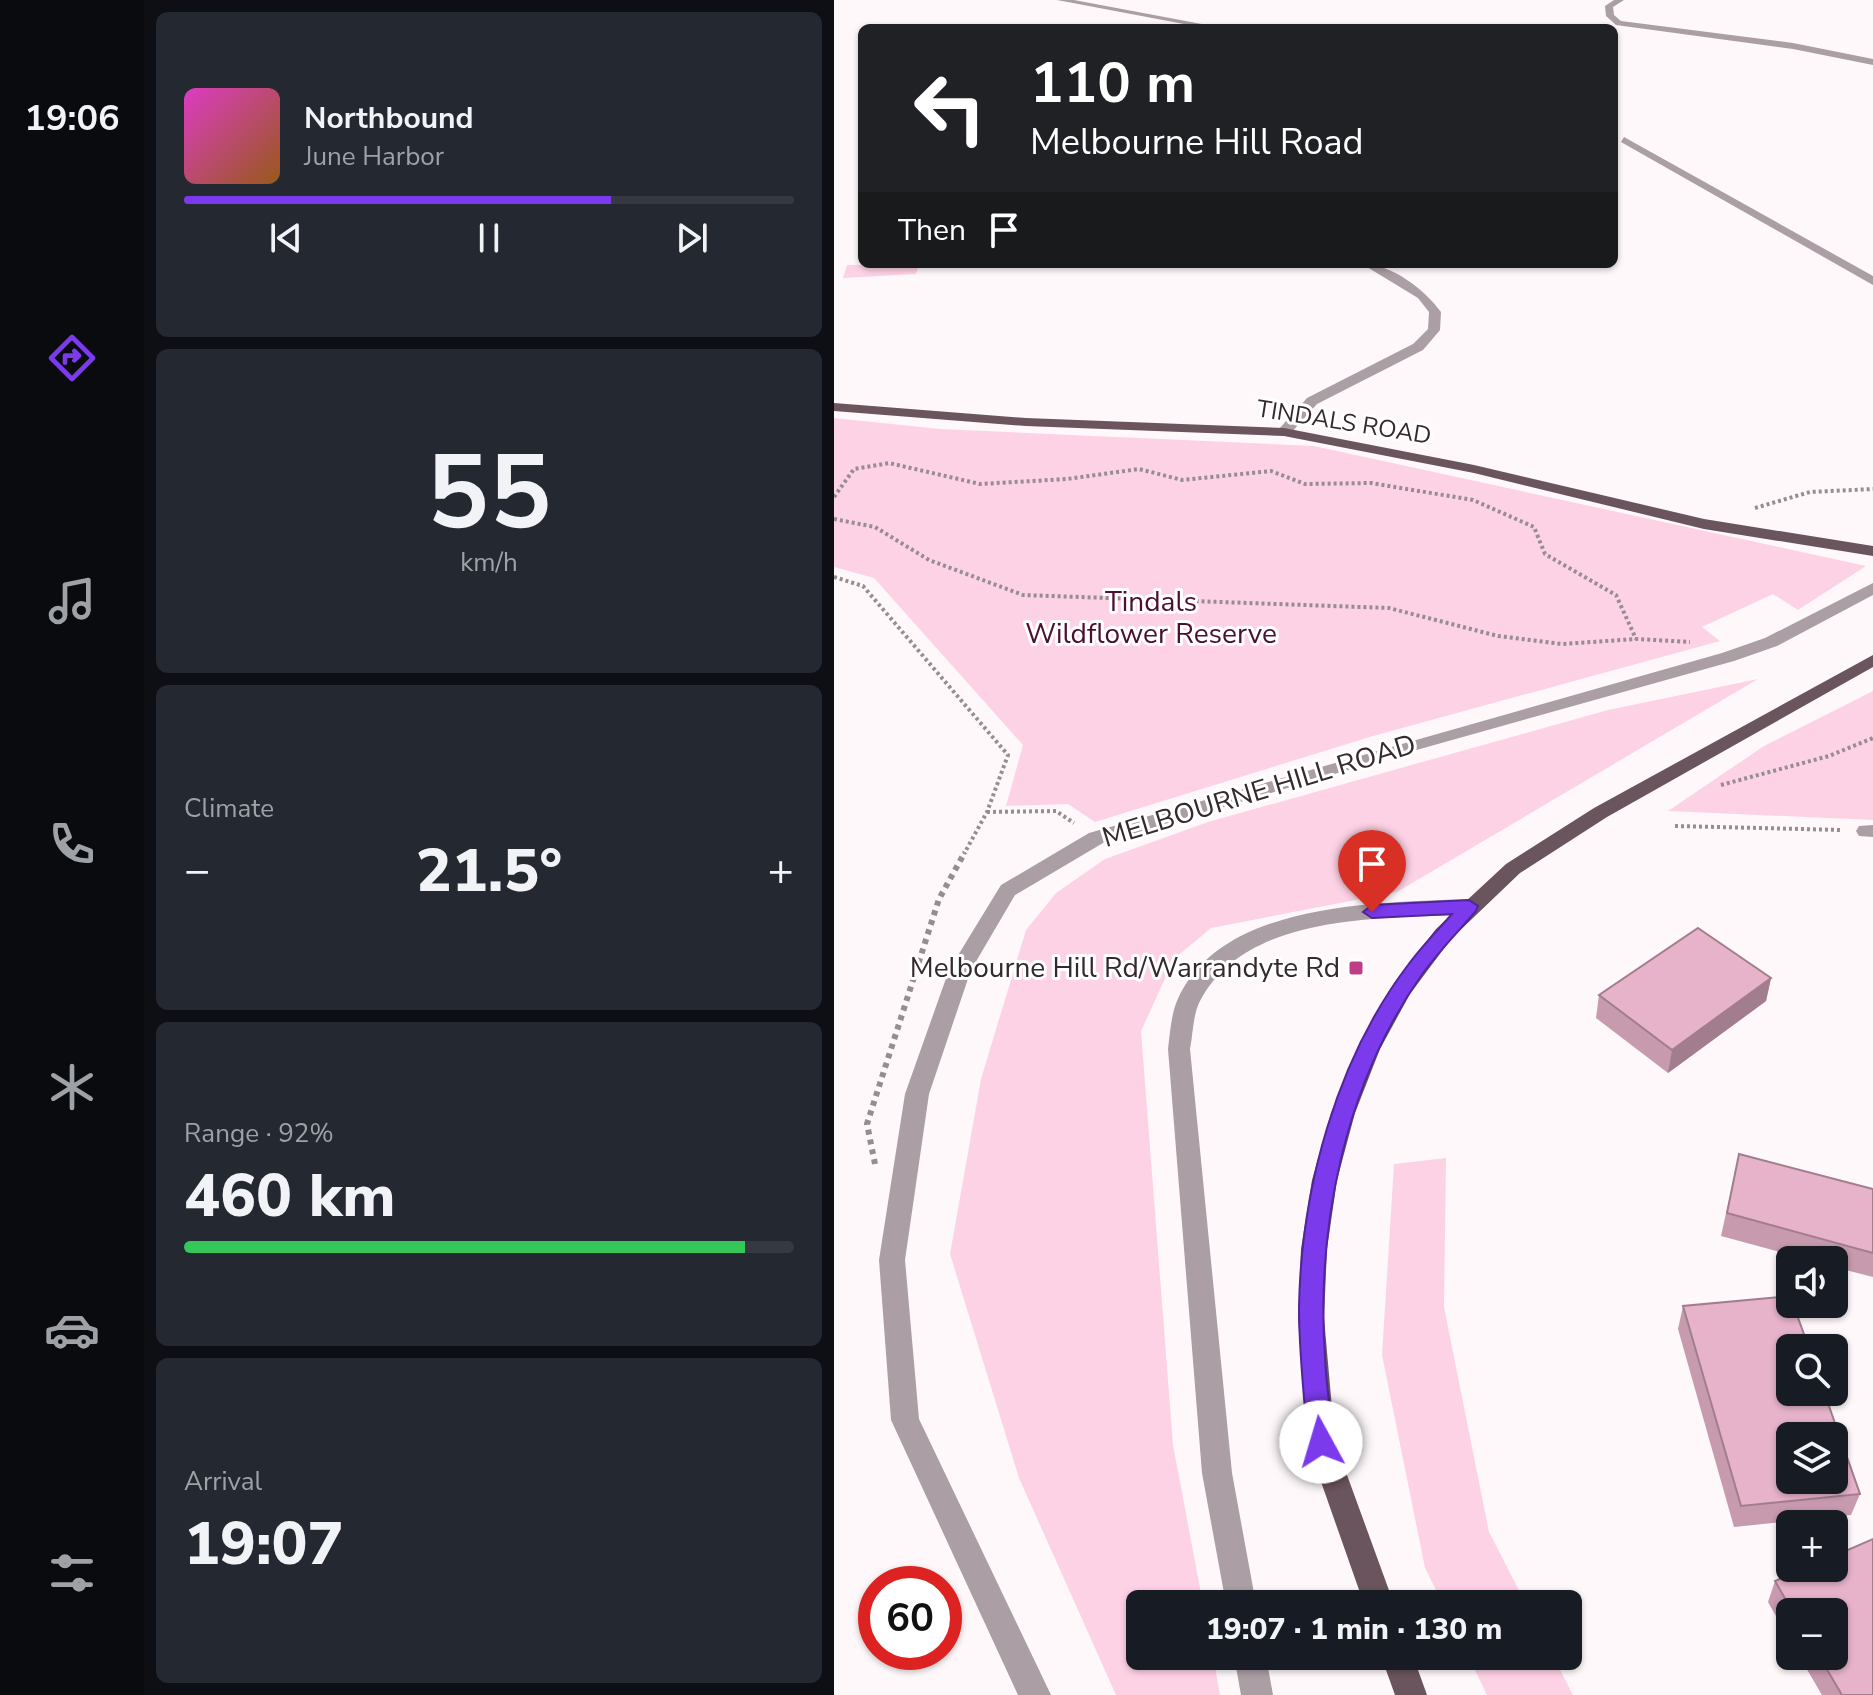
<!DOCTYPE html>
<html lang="en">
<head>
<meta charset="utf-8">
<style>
	:root { --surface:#171b24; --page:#242831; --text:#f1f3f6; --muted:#9ea1a6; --line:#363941; --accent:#7c3aed }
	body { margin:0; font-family:"Nunito Sans",sans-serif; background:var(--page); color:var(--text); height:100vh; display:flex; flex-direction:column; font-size:30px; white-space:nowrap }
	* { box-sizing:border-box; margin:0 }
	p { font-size:26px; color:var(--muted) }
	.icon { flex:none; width:44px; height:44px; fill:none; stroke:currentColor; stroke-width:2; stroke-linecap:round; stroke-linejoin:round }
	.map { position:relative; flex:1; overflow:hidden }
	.details { display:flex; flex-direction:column; gap:12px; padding:12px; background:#0d0f14; width:690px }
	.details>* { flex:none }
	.banner { position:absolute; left:24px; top:24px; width:760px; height:244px; border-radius:12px; box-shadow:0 2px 6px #0004; background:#202124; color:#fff; overflow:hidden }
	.buttons { position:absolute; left:942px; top:1246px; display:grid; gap:16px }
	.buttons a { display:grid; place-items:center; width:72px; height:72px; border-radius:12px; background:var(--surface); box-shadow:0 2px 6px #0004; font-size:40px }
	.speed { position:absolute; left:24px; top:1566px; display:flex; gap:16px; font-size:40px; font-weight:700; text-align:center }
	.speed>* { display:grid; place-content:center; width:104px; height:104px; border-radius:50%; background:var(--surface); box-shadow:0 2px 6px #0004; line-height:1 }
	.speed .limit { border:12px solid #d22; background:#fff; color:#111 }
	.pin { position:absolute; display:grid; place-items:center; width:68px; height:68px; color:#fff; margin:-82px -34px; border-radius:50% 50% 50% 0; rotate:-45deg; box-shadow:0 0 8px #0007 }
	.pin .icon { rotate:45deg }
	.me { position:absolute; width:88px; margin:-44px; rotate:354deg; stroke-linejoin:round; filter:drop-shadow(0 0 6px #0008) }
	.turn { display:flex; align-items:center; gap:28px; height:168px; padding:0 40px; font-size:36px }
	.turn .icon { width:104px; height:104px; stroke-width:2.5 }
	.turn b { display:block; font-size:56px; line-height:68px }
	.then { display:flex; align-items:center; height:76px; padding:0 40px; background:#0003; gap:16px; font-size:30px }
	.big { font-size:60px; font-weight:800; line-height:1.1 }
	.details .card { flex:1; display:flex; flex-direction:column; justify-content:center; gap:12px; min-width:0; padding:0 28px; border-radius:12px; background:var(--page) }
	.details .dial { align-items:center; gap:0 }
	.dial b { font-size:104px; line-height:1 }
	.song { display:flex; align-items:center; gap:24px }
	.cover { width:96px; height:96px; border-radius:12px; background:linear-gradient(135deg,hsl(310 70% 55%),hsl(30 70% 35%)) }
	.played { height:8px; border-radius:4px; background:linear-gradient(90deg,var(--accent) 70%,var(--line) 70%) }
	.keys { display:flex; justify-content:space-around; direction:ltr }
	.heat { display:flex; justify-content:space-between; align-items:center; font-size:44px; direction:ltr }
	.charge { height:12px; border-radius:6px; background:linear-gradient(90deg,#34c759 92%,var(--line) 0) }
	.trip { position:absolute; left:292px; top:1590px; width:456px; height:80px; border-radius:12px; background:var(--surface); box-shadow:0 2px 6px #0004; font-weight:800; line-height:80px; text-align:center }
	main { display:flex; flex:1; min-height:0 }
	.menu { display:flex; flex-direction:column; width:144px; justify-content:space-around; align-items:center; background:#090b0e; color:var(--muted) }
	.menu .icon { width:56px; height:56px }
	.menu .active { color:var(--accent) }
	.menu b { font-size:36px; color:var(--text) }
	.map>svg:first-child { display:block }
	.green { fill:#fed2e5 }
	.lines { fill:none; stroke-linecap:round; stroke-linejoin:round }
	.path-far1 { stroke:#968d91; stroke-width:4; stroke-dasharray:3 3; stroke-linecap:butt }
	.path { stroke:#968d91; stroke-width:6; stroke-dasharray:5 5; stroke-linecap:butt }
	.minor { fill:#ab9ea4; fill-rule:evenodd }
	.major { fill:#6a545d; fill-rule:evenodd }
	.wall { fill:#c79aae }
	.shaded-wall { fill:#a27d8d }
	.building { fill:#e7b3ca; stroke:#a27d8d; stroke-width:2; fill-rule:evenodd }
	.route { fill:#7c3aed; stroke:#51269a; stroke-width:2 }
	.poi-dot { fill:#bf3d84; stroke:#fff; stroke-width:3 }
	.labels { text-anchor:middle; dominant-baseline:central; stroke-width:6; stroke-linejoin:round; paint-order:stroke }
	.far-street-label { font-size:24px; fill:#34292e; stroke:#fff }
	.park-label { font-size:28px; fill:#4b0f31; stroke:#fff }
	.street-label { font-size:28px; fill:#34292e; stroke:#fff }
	.poi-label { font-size:28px; fill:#34292e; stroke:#fff; text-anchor:end }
</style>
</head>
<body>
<main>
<nav class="menu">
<b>19:06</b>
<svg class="icon active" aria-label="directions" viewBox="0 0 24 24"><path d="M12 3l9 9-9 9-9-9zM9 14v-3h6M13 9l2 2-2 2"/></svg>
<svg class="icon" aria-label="music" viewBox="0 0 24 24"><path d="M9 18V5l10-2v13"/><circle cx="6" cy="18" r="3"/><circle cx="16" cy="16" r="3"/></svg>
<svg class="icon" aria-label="phone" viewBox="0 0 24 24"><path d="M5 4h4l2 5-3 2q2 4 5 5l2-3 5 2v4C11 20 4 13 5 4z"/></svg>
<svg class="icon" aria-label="climate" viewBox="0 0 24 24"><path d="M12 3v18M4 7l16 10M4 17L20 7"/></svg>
<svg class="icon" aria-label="car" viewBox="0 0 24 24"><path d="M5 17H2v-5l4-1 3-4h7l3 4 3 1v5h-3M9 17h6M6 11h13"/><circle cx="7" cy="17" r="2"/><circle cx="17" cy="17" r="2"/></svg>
<svg class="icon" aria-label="filters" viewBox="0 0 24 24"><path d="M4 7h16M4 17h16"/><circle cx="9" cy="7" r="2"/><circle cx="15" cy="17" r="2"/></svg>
</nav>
<section class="details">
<div class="card">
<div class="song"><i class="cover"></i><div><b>Northbound</b><p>June Harbor</p></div></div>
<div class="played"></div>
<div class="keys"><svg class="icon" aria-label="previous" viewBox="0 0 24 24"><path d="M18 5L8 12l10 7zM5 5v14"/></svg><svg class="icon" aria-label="pause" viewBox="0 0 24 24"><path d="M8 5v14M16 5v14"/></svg><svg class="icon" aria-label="next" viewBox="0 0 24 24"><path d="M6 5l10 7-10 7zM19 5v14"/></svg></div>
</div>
<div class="card dial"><b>55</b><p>km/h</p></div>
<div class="card"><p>Climate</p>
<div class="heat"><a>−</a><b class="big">21.5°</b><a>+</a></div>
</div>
<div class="card"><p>Range · 92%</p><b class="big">460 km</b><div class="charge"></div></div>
<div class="card"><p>Arrival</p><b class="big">19:07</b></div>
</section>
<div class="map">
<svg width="1039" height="1695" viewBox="0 0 1039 1695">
	<rect width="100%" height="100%" fill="#fef8fa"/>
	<g class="green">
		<path d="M85,264L82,274L9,278L13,265Z"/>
		<path d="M0,418L106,429L480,446L1032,566L964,610L939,594L868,627L886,641L539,736L261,822L234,804L172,806L189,745L40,578L0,567Z"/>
		<path d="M924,679L563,892L377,928L340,959L307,1031L339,1445L369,1604H306V1656H379L386,1695H282L185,1478L116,1254L147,1079L192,930L222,893L271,859L374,822L774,710Z"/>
		<path d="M1039,691V820L834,811L930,746Z"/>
		<path d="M612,1158L610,1307L655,1532L692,1604H609L591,1568L548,1355L560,1164Z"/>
		<path d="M634,1656H719L739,1695H653Z"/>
	</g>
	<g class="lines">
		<g class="path-far1">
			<path d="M0,497L20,469L55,463L146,484L233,479L305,469L348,480L437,471L471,484L537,483L639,500L700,527L711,554L782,595L802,639"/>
			<path d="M921,508L976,492L1039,489"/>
			<path d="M0,519L41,527L95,560L189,595L555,608L664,636L728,644L802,639L856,642"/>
			<path d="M0,577L29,586L174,755L153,812L130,854"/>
			<path d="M887,785L995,756L1039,738"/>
			<path d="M153,812L222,811L240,823"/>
			<path d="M841,826L1008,830"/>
		</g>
		<path class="path" d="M41,1164L33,1124L105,899L131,852"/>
		<g class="minor">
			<path d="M223,0H240L389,28H371Z"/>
			<path d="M780,0H790L779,7L780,15L787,21L959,43L1039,59V65L959,49L782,25L772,16L771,6Z"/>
			<path d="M790,137L1039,276V285L787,142Z"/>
			<path d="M528,264C558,264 590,289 607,312L606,330L589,350L483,404L455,435H445V429L473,398L579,344L594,329L595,312L584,298Z"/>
			<path d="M1039,583V595L943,646L900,661L554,758L269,843L181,895L137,970L95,1094L71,1260L85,1419L217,1695H184L57,1420L45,1260L71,1094L115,970L167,885L255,833L888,653L931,638Z"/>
			<path d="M1039,825V837L1025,836L1022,831L1025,826Z"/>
			<path d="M635,899L642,901L645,906L642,911C620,918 592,915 568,917C497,921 403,930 366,1001C359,1014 359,1034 356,1049L398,1473L422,1604H392L368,1473L334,1049C336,1034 337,1015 343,1001C386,901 544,903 635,899Z"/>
			<path d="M400,1656H432L439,1695H407Z"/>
		</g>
		<g class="major">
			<path d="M0,403L192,418L450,428L640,465L870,519L1039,546V556L870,529L640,473L450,436L192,426L0,411Z"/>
			<path d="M1039,655V667L773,817L686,873L617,939L576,994L546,1049L521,1113L503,1180L493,1249L490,1318L501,1442L560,1604H530L473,1442L464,1318L467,1249L478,1180L497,1113L523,1049L560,983L602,929L672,864L760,808Z"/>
			<path d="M547,1656H579L593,1695H561Z"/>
		</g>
	</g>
	<g class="wall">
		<path d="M937,978L932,1001L834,1073L762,1018L765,995Z"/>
		<path d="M905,1154L1039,1189V1277L1000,1267V1260H976L887,1236Z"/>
		<path d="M849,1306L1026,1494L1017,1515L900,1527L844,1329Z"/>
		<path d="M1039,1539V1695H988L965,1656H1000V1612H956V1641L934,1602L941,1581L972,1568H1000V1556Z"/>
	</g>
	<path class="shaded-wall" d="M937,978L932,1001L834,1073L838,1050Z"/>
	<g class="building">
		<path d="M864,928L937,978L838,1050L765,995Z"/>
		<path d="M905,1154L1039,1189V1253L893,1213Z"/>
		<path d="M956,1296V1304H959L975,1348H956V1392H990L1026,1494L907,1506L849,1306ZM956,1436H1000V1480H956Z"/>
		<path d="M1039,1539V1695H1008L985,1656H1000V1612H959L941,1581L972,1568H1000V1556Z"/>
	</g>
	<path class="route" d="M635,900L644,906L642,911C624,932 603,953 587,976C511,1084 482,1227 491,1357C492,1386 497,1414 500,1442L497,1450L487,1454L478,1450L474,1442C470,1397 465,1353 465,1308C467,1189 502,1060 574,965C587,947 603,931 618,914L538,918L529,912L538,905Z"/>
	<rect class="poi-dot" x="514" y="960" width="16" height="16" rx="4"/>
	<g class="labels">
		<g class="far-street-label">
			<text transform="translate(510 422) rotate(9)">TINDALS ROAD</text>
		</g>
		<g class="park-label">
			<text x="317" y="602">Tindals<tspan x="317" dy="32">Wildflower Reserve</tspan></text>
		</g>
		<g class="street-label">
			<text transform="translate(425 791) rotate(-17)">MELBOURNE HILL ROAD</text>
		</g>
		<g class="poi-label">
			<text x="506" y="968">Melbourne Hill Rd/Warrandyte Rd</text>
		</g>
	</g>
</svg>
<div class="buttons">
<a><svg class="icon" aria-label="sound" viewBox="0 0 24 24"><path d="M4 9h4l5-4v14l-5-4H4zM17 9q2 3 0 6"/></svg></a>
<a><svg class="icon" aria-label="search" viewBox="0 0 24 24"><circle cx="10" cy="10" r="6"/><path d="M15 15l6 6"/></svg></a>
<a><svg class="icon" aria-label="layers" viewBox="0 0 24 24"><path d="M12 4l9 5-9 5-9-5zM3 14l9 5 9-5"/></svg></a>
<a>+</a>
<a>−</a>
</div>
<div class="speed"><div class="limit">60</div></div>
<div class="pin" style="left:538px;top:912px;background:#d93025"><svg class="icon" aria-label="arrive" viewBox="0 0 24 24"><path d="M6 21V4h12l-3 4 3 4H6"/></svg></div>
<svg class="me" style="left:487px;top:1442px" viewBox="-20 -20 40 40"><circle r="19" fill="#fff"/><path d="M0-13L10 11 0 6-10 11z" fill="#7c3aed"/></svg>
<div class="trip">19:07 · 1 min · 130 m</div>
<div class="banner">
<div class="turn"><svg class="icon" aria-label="left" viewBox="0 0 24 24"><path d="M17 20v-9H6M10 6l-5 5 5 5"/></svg><div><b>110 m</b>Melbourne Hill Road</div></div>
<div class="then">Then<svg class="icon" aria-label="arrive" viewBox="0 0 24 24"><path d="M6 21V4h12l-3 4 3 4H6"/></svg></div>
</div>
</div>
</main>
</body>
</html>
